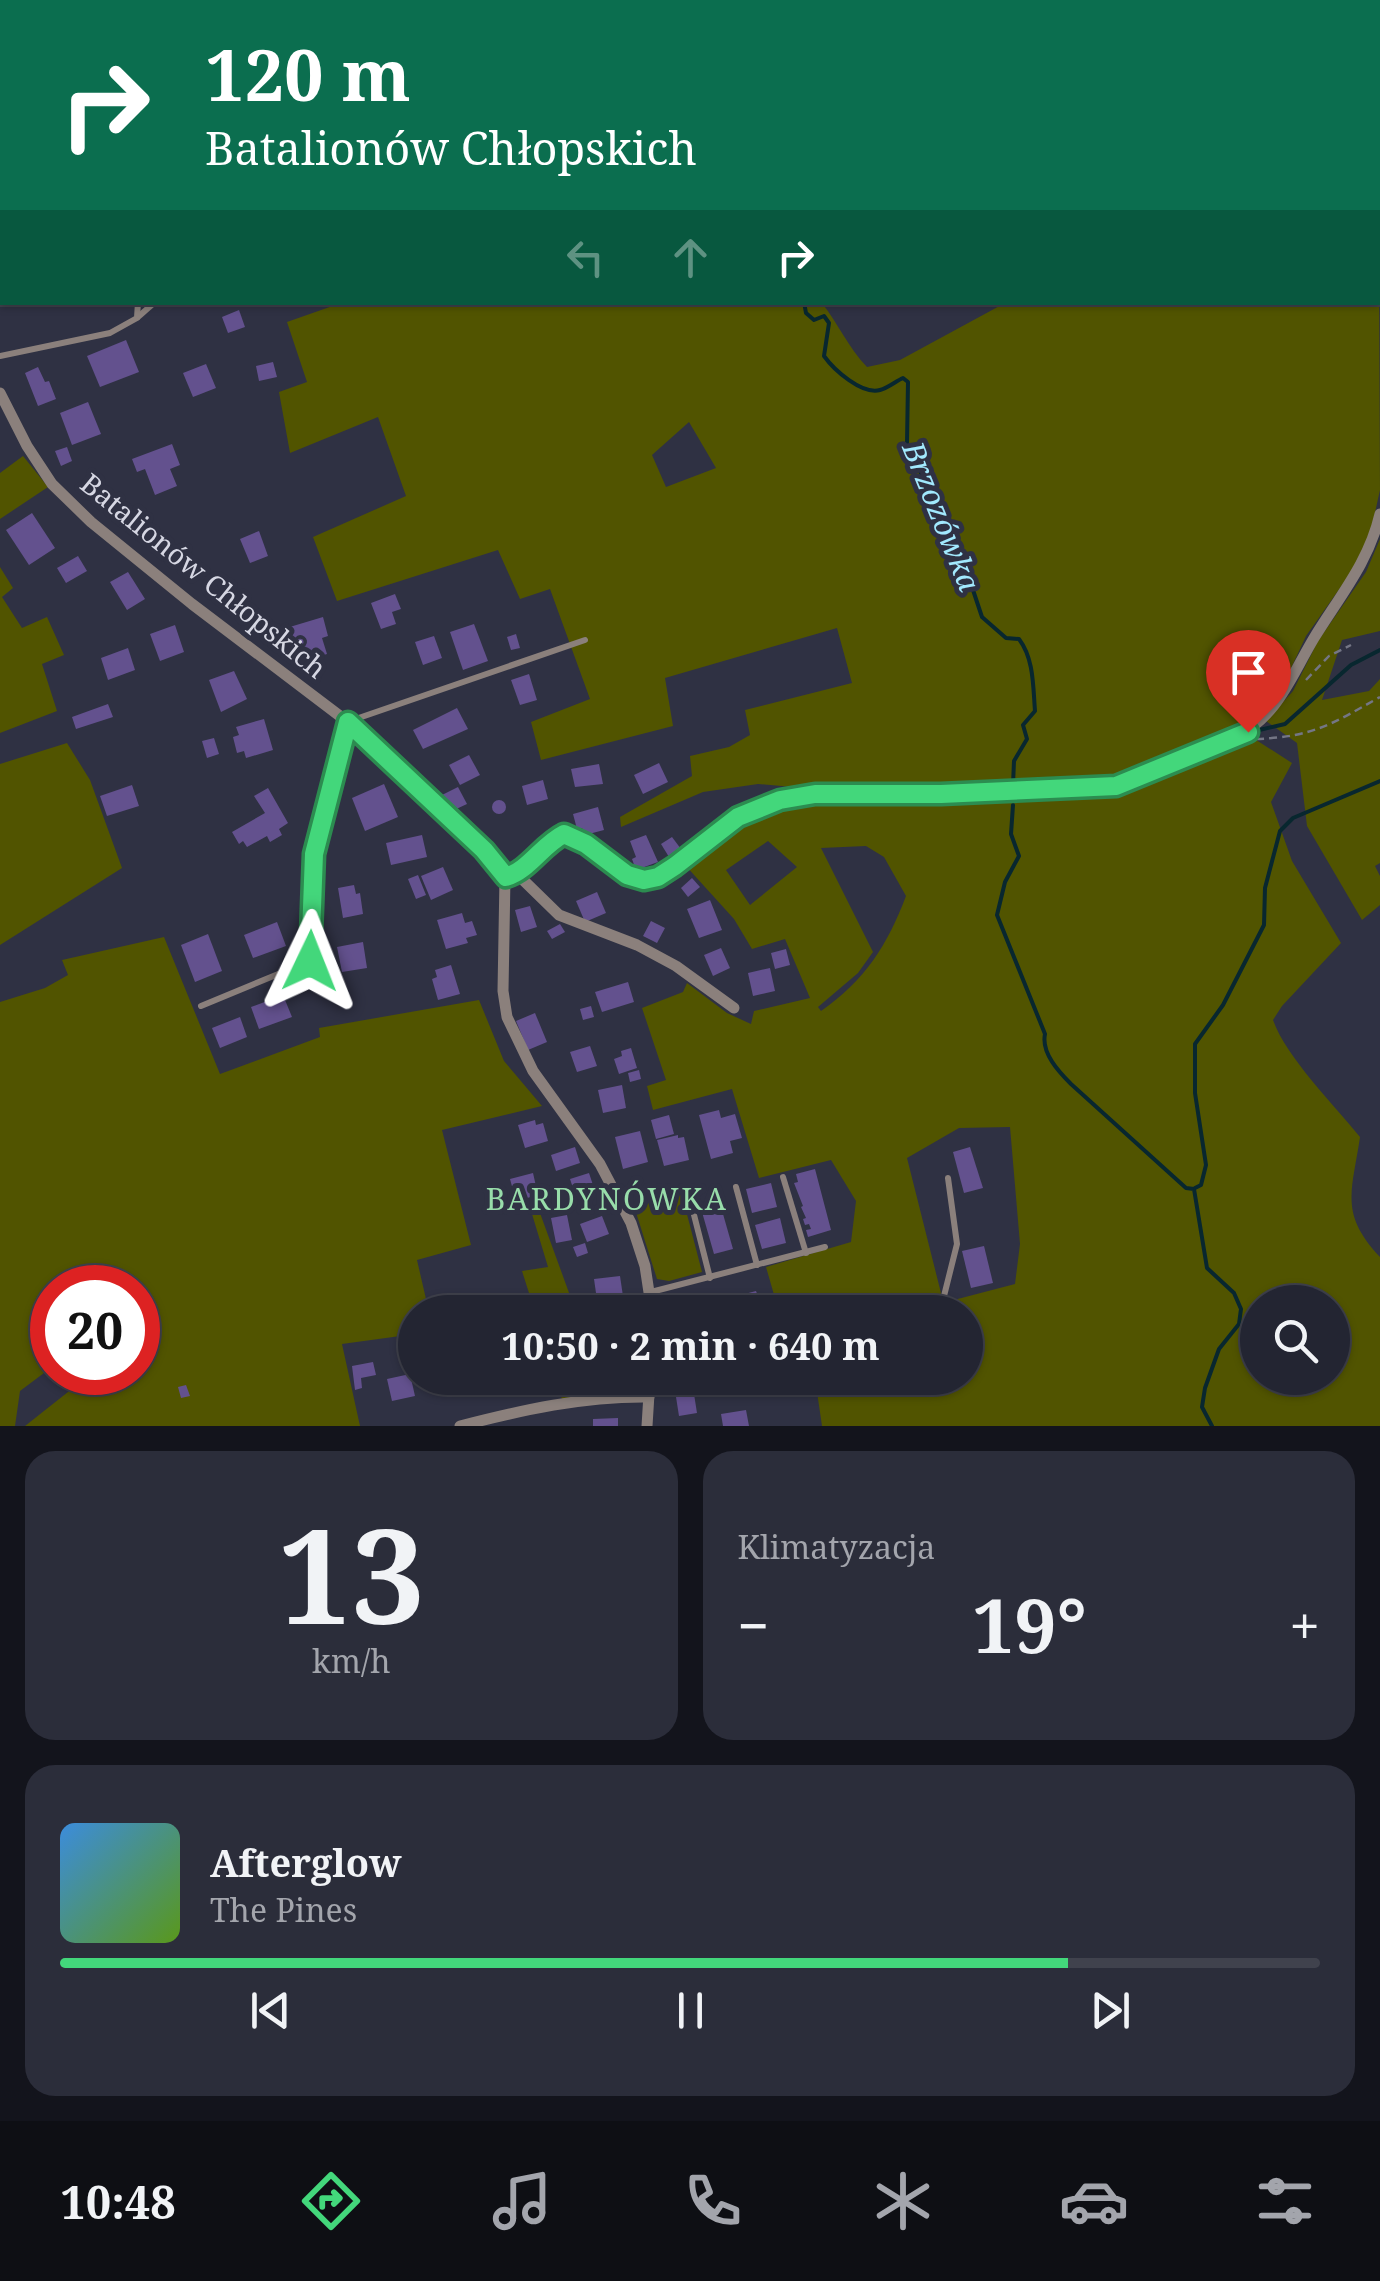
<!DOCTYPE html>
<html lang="pl">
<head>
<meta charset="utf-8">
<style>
	:root { --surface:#232532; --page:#2b2d3a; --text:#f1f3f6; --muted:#a3a5ac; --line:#40424d; --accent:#43d77b }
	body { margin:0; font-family:"Noto Serif",serif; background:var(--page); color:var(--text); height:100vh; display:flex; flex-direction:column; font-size:38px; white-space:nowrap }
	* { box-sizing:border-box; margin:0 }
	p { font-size:32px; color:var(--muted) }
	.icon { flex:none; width:55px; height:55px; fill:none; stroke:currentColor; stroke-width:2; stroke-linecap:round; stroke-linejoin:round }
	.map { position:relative; height:1426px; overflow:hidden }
	.side { display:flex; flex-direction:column; gap:25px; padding:25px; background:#13141c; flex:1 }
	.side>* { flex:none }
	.top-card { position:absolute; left:0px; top:0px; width:1380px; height:305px; box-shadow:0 2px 8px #0004,0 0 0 2px var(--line); background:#0b6e4f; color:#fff; overflow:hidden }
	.fabs { position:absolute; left:1240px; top:1285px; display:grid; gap:20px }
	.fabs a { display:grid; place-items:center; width:110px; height:110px; border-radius:50%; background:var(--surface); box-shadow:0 2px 8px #0004,0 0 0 2px var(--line); font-size:50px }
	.speed { position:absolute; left:30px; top:1265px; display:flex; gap:20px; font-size:50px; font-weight:700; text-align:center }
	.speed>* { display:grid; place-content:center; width:130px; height:130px; border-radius:50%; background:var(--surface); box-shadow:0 2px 8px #0004,0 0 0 2px var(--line); line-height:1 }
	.speed .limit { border:15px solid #d22; background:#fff; color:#111 }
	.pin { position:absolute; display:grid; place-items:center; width:85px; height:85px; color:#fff; margin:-102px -42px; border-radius:50% 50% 50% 0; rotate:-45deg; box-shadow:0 0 10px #0007 }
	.pin .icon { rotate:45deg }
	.me { position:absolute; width:110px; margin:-55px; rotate:2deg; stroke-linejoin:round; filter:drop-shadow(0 0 8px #0008) }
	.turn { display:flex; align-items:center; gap:35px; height:210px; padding:0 40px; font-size:45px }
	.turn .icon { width:130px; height:130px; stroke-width:2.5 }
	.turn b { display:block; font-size:70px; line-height:85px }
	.lanes { display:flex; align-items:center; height:95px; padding:0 40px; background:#0003; justify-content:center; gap:50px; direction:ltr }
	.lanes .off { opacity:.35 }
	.big { font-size:75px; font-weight:700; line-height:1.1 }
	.side .card { flex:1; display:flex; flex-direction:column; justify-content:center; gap:15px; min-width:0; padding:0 35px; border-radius:30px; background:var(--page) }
	.side .dial { align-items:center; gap:0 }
	.dial b { font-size:130px; line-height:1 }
	.song { display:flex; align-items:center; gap:30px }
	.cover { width:120px; height:120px; border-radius:15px; background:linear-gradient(135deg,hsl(210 70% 55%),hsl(90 70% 35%)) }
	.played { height:10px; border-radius:5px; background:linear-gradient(90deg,var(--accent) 80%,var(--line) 80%) }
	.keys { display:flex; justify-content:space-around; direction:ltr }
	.heat { display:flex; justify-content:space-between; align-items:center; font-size:55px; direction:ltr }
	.side .tiles { flex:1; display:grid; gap:25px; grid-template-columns:1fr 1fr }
	.card:last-child { grid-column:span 2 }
	.trip { position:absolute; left:398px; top:1295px; width:585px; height:100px; border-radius:50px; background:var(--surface); box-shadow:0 2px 8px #0004,0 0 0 2px var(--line); font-weight:700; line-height:100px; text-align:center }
	.dock { display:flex; height:160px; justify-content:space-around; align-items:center; background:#0e0f14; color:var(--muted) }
	.dock .icon { width:70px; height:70px }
	.dock .selected { color:var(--accent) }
	.dock b { font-size:45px; color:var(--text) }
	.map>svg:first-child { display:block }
	.green { fill:#515400; fill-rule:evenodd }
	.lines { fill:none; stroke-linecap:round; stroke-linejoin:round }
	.stream { stroke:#08272f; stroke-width:4 }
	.building { fill:#63518e }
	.path { stroke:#747685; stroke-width:2.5; stroke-dasharray:8 5; stroke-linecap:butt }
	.service { stroke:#8b807c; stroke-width:6 }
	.minor { stroke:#8b807c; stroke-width:11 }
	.route-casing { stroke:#2c8c50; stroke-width:25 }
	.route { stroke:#43d77b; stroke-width:18 }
	.labels { text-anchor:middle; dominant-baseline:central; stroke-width:10; stroke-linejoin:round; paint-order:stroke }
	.street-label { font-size:28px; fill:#d6d7e3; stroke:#2f3143 }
	.water-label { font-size:30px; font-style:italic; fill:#a2e9fe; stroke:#2f3143 }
	.neighbourhood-label { font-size:30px; letter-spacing:2.5px; fill:#98ddaa; stroke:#2f3143 }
</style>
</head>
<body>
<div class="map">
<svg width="1380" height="1426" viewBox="0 0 1380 1426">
	<rect width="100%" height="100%" fill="#2f3143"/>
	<g class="green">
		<path d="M859,0H1350L1352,2H861Z"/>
		<path d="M1378,37L1380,490L1370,535L1357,564L1306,636L1286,679L1257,716L1240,734L1154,767L1159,776L1224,752L1250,736L1292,763L1271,802L1292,861L1341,943L1282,1006L1273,1020C1286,1057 1335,1106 1360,1137C1352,1192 1339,1213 1380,1257V1426H822L815,1378H965V1312H947L950,1301L1015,1284L1020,1244L1010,1127L959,1128L907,1158L942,1297L934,1312H779L766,1267L851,1242L856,1201L831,1160L759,1178L732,1089L653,1110L647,1086L666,1080L642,1008L683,992L687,983L727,1013L751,1024L754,1011L810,998L785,939L752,949L734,919L685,865C702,851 720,832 740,821C797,788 864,805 925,799L910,788H804L758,784L703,792L621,827L620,817L692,776L690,756L729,747L750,735L745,710L852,683L837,628L665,678L673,726L541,760L531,722L590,699L550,589L520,599L498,550L337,601L313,537L406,496L378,417L290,453L279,392L307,382L287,322L341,303H822C839,325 848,347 867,367L900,360L1005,303L1378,302ZM689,422L716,468L666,487L652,455ZM768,841L797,867L750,905L726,870ZM866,846L884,857L906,896C887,946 865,980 821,1011L818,1007L858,973L873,952L821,848ZM1258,1302H1332V1378H1258Z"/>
		<path d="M23,456L48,487L0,519V473Z"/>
		<path d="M1380,539V631L1342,640L1322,700L1369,691L1380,679V863L1375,866L1380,876V905L1362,920L1307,826L1297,743L1266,721L1293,691L1318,641L1366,572Z"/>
		<path d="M0,567L13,588L2,597L22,628L47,617L64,655L42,664L57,711L0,733Z"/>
		<path d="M67,743L90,780L122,868L0,945V764Z"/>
		<path d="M164,937L220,1074L320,1037L319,1028L479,1000L504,1061L542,1106L442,1130L471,1245L417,1260L429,1312H415V1334L342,1344L360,1426H25L92,1373L138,1372V1288H52V1367L20,1391L15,1426H0V1002L45,988L68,975L62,960Z"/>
		<path d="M682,1195L702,1272L669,1281L657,1279L634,1206Z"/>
		<path d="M540,1213L576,1312H535L522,1271L548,1267L532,1214Z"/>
		<path d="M555,1378H595L599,1397L563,1402Z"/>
	</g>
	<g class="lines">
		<g class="stream">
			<path d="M743,0L745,2"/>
			<path d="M804,302L806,313L814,320L824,316L829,323L824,356C834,370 862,395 880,390C888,388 896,381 903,378L908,382L907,443L941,516L949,549L970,581L982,617L1006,638L1019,639C1034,659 1033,686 1035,711L1023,725L1027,739L1014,761L1013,785"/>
			<path d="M1255,731L1285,724L1351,665L1380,650"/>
			<path d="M1151,766L1182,750L1221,739"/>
			<path d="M1014,782L1059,783"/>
			<path d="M1013,805L1011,834L1019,856L1005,882L997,915L1045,1034C1041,1053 1059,1072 1071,1084L1186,1188L1194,1189L1207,1268L1234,1293L1241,1309L1239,1324L1219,1349L1205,1388L1202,1407L1212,1426"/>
			<path d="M1195,1188L1201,1185L1206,1165L1195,1093V1044L1223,1005L1264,925L1265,888L1280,831L1293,818L1380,781"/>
		</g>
	</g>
	<g class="building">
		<path d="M239,310L245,327L228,333L222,317Z"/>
		<path d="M126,340L139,372L100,387L87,356Z"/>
		<path d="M273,362L277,377L259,381L256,366Z"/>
		<path d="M206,364L216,388L193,397L183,373Z"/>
		<path d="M38,367L45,382L49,381L56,399L38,406L25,373Z"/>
		<path d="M88,402L101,434L72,445L60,413Z"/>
		<path d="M172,444L180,465L170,469L177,486L155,495L145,469L137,472L132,459Z"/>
		<path d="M67,447L72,461L61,466L55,451Z"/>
		<path d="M32,513L55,548L29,565L6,530Z"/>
		<path d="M259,531L268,556L250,563L240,539Z"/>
		<path d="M78,556L87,571L66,583L57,568Z"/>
		<path d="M128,572L145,599L127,610L110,582Z"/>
		<path d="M395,594L401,609L392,612L396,624L381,629L371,603Z"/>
		<path d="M323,617L328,636L322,638L327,654L303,661L298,646L289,648L283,629Z"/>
		<path d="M474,624L488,661L463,670L450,632Z"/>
		<path d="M175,625L184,652L160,661L150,634Z"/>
		<path d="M516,634L520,648L511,650L507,637Z"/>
		<path d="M434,636L442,658L423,665L415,642Z"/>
		<path d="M128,648L135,670L108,680L101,658Z"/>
		<path d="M234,671L247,699L221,712L209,680Z"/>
		<path d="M529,674L537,700L520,705L511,680Z"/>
		<path d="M108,704L113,717L76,729L72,717Z"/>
		<path d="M457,708L468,729L423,749L413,730Z"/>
		<path d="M264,719L273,750L246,758L244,751L237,753L233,737L239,735L236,727Z"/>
		<path d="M214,738L219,754L207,758L202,741Z"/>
		<path d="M469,755L480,775L460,785L449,765Z"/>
		<path d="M659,763L668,782L643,794L634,775Z"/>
		<path d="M599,764L603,784L575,787L571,769Z"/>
		<path d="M543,780L548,799L527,805L522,786Z"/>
		<path d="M384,784L398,817L365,831L352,798Z"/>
		<path d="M132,785L139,806L107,816L100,796Z"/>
		<path d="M458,787L467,804L452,811L440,796Z"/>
		<path d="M268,788L288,823L279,829L282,835L270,842L267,836L247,847L243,841L239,844L232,832L265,813L254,796Z"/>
		<circle cx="499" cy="807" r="7"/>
		<path d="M598,807L604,830L585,835L582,828L577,829L573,814Z"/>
		<path d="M422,835L427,857L391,865L386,843Z"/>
		<path d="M646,835L658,862L636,870L632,859L636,857L630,841Z"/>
		<path d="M672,837L681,849L669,857L661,844Z"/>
		<path d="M443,867L453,890L431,900L421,876Z"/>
		<path d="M418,875L426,895L416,899L408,879Z"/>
		<path d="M692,878L700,887L688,897L681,888Z"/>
		<path d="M354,885L356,894L360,893L363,914L343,918L338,888Z"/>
		<path d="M597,892L606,913L585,922L576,901Z"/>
		<path d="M710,900L722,930L699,938L687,909Z"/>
		<path d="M530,906L537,927L521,932L515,910Z"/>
		<path d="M462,913L465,923L472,921L477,935L466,938L468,943L446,949L437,920Z"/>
		<path d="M651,921L665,928L657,943L643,936Z"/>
		<path d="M277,922L286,946L253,958L244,935Z"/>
		<path d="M560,924L565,932L552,939L547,931Z"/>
		<path d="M208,934L222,971L195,982L181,945Z"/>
		<path d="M363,942L367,968L342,972L337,947Z"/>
		<path d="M721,948L730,968L713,976L704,955Z"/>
		<path d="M786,949L790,965L775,969L771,953Z"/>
		<path d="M451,965L460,994L438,1000L432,979L437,977L435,970Z"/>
		<path d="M770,968L775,991L753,996L748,973Z"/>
		<path d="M628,982L634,1002L602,1012L595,992Z"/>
		<path d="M283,995L292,1017L259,1029L251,1007Z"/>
		<path d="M591,1006L594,1017L583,1020L580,1009Z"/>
		<path d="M535,1013L547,1042L528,1050L516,1021Z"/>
		<path d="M240,1017L247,1037L220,1048L212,1028Z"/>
		<path d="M590,1046L597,1066L577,1072L570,1052Z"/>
		<path d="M631,1048L637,1068L619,1074L614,1059L622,1056L621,1051Z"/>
		<path d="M639,1070L641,1079L630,1082L628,1073Z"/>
		<path d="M622,1085L626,1108L603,1113L598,1090Z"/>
		<path d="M719,1110L721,1118L735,1114L742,1138L730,1141L733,1153L711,1159L699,1115Z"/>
		<path d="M669,1115L674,1134L656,1139L651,1120Z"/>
		<path d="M535,1120L536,1125L543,1123L548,1141L525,1148L518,1125Z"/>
		<path d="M640,1131L648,1162L623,1169L615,1137Z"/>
		<path d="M678,1135V1138L684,1137L689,1160L664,1166L657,1140Z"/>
		<path d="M575,1147L580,1163L556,1171L551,1155Z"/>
		<path d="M970,1147L983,1188L964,1193L953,1152Z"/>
		<path d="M815,1169L831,1230L808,1237L806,1230L811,1229L809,1224L805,1225L803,1219L806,1218L801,1207L803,1206L794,1183L798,1182L796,1174Z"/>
		<path d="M533,1173L538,1195L516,1201L510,1179Z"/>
		<path d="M589,1173L595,1191L576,1197L570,1179Z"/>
		<path d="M771,1183L777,1207L752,1213L746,1189Z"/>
		<path d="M719,1200L733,1249L714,1254L700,1205Z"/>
		<path d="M567,1215L572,1240L556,1243L551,1218Z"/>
		<path d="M602,1216L609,1234L587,1242L580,1224Z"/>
		<path d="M780,1218L786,1243L762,1249L755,1225Z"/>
		<path d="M585,1243L588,1253L577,1257L573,1247Z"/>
		<path d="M984,1246L993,1283L971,1288L962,1251Z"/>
		<path d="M620,1276L624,1303L598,1307L594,1279Z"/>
		<path d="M756,1291L764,1312H736L734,1303L739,1302L737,1296Z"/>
		<path d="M373,1362L376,1375L361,1378L362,1388L355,1390L352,1366Z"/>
		<path d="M410,1374L415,1396L392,1401L387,1379Z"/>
		<path d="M453,1378H472L473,1384L455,1388Z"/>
		<path d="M186,1385L190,1396L181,1398L178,1387Z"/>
		<path d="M694,1394L697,1413L679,1416L676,1397Z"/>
		<path d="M746,1410L749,1426H723L721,1414Z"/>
		<path d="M618,1418V1426H593V1419Z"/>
	</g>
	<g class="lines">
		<g class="path">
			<path d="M1306,680L1329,656L1351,645"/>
			<path d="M1256,739C1313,737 1332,724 1380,697"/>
		</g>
		<g class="service">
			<path d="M138,317L155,302"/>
			<path d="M0,356L110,333L137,318L138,302"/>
			<path d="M201,1006L310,961L314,855L347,722L585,640"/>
			<path d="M783,1177L806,1253"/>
			<path d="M736,1187L757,1265"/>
			<path d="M691,1203L710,1278"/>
			<path d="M651,1292L825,1247"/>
			<path d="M940,1312L957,1244L948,1178"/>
			<path d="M649,1392L711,1378"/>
		</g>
		<g class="minor">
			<path d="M0,393L27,446L52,484L91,522L192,604L357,729L484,849L505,877L503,991L507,1017L533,1071L600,1164L631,1223L645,1266L652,1312"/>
			<path d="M517,874L559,915L637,945L676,966L734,1008"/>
			<path d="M505,877C529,870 541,845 564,834L586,844L627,875L644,880L658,877L675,866L738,817L780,800L815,794H941L1116,785L1232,740C1279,715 1289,680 1314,638C1339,597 1369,562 1380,514"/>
			<path d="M460,1426C522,1410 584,1396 649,1397"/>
			<path d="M647,1426L650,1378"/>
		</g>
	</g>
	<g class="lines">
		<g class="route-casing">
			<path id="route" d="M310,961L314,854L348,722L484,850L506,877C529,870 542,845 564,834L586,844L627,875L644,880L658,877L675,866L738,817L780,800L815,794H941L1116,786L1248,732"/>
		</g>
		<use href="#route" class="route"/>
	</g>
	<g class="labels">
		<g class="street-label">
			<text transform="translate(204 575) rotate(39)">Batalionów Chłopskich</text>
		</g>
		<g class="water-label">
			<text transform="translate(942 516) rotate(68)">Brzozówka</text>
		</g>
		<g class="neighbourhood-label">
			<text x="607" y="1198">BARDYNÓWKA</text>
		</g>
	</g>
</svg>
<div class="fabs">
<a><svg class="icon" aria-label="search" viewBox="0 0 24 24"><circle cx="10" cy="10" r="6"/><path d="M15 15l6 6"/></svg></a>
</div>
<div class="speed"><div class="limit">20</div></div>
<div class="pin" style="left:1248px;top:732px;background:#d93025"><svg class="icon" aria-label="arrive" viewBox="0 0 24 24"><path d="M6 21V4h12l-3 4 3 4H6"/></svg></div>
<svg class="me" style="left:310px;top:961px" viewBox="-20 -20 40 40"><path d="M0-17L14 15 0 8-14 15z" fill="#43d77b" stroke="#fff" stroke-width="4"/></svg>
<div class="trip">10:50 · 2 min · 640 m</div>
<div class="top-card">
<div class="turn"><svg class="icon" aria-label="right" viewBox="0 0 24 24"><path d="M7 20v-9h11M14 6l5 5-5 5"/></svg><div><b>120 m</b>Batalionów Chłopskich</div></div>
<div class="lanes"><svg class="icon off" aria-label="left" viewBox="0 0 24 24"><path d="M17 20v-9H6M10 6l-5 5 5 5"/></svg><svg class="icon off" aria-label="ahead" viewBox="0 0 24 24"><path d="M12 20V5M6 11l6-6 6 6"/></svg><svg class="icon" aria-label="right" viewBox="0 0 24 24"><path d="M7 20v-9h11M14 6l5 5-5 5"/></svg></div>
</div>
</div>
<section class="side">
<div class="tiles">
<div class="card dial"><b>13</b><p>km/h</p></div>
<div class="card"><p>Klimatyzacja</p>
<div class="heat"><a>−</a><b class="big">19°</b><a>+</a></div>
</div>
<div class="card">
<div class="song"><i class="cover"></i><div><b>Afterglow</b><p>The Pines</p></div></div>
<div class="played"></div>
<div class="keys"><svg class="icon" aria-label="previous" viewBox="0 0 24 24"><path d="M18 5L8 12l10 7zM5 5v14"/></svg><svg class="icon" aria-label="pause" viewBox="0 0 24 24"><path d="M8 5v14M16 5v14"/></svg><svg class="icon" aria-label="next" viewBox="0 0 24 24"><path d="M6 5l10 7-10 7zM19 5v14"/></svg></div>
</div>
</div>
</section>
<nav class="dock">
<b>10:48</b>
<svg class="icon selected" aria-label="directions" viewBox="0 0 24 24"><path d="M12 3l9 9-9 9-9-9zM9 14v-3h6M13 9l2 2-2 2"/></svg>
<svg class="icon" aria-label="music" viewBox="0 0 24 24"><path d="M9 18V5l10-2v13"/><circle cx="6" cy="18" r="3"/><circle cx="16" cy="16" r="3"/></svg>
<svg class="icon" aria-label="phone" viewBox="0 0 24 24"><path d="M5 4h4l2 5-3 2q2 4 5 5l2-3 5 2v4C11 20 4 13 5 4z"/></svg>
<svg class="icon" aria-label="climate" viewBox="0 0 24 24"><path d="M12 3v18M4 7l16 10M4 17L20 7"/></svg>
<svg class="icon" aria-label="car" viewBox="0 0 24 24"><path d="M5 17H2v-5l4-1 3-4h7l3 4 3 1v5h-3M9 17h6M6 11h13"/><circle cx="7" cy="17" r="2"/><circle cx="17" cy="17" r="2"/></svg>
<svg class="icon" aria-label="filters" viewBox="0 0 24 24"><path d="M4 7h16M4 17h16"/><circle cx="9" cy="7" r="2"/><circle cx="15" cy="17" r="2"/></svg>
</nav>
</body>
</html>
